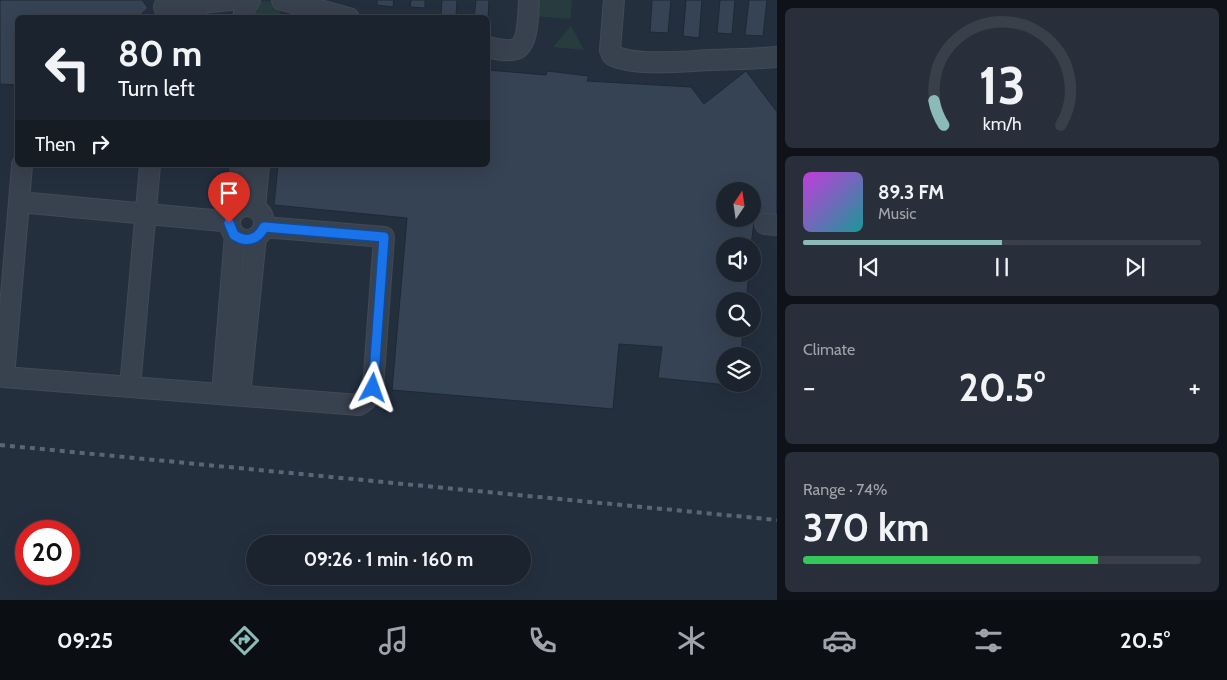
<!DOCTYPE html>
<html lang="en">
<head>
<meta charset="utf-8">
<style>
	:root { --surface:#1b232e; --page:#282f3a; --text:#f1f3f6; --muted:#a0a4aa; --line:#39404a; --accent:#8bbbb9 }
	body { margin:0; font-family:Cabin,sans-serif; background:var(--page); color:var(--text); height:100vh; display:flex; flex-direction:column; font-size:19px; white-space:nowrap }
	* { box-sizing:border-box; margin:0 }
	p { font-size:16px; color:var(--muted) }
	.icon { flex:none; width:28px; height:28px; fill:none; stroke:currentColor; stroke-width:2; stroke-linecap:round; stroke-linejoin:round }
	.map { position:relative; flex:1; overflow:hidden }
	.side { display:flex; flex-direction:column; gap:8px; padding:8px; background:#0f1319; width:450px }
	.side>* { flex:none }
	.hud { position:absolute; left:15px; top:15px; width:475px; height:152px; border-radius:8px; box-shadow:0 5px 20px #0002,0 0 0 1px var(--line); background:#1b232e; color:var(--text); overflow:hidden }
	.needle { width:32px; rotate:13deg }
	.buttons { position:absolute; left:716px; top:182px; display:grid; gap:10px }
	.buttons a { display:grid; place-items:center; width:45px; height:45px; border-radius:50%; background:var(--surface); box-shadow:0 5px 20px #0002,0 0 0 1px var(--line); font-size:25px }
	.speed { position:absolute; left:15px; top:520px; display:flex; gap:10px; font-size:25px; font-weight:700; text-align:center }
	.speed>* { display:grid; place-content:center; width:65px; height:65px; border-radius:50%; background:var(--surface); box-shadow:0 5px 20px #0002,0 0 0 1px var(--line); line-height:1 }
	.speed .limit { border:8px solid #d22; background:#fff; color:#111 }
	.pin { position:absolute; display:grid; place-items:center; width:42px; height:42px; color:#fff; margin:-51px -21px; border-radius:50% 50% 50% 0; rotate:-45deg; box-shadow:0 0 5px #0007 }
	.pin .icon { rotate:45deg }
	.me { position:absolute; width:55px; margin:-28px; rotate:4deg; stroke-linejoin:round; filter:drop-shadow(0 0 4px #0008) }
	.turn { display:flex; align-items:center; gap:18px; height:105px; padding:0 20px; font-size:22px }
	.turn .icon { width:65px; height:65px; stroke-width:2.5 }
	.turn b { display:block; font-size:35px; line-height:42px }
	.then { display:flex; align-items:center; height:48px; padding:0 20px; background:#0003; gap:10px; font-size:19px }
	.big { font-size:38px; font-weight:700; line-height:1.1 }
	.side .widget { flex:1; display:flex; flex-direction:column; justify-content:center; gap:8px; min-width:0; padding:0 18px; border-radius:8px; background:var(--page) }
	.side .dial { align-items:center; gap:0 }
	.dial svg { height:130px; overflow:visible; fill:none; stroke:var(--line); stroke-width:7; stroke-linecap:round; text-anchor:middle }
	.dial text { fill:var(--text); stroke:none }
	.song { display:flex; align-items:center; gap:15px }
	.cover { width:60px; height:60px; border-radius:8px; background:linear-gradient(135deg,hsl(290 70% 55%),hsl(180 70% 35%)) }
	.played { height:5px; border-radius:2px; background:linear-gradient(90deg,var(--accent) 50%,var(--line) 50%) }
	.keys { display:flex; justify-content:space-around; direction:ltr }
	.heat { display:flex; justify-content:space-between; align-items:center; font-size:28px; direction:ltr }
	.charge { height:8px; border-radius:4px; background:linear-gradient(90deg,#34c759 74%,var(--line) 0) }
	.trip { position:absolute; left:246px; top:535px; width:285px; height:50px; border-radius:25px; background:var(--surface); box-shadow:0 5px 20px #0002,0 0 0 1px var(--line); font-weight:700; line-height:50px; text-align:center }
	.menu { display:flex; height:80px; justify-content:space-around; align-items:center; background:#0b0e12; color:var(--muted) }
	.menu .icon { width:35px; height:35px }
	.menu .current { color:var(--accent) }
	.menu b { font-size:22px; color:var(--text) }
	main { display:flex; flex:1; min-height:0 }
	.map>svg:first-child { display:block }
	.green { fill:#263c3f }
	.building { fill:#364354; stroke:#1f2835; fill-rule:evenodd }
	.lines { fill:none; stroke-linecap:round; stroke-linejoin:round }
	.minor-casing { stroke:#414a57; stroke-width:22 }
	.minor { stroke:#38414e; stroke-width:20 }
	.rail { stroke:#5a6575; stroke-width:4; stroke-dasharray:5 5; stroke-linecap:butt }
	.route-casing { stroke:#114b97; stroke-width:12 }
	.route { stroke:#1a73e8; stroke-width:9 }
</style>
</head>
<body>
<main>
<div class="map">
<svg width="777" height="600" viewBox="0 0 777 600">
	<rect width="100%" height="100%" fill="#242f3e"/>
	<g class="green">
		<path d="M536,0H572L570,19L535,16Z"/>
		<path d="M264,1C274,1 280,7 281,17L250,18L257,3Z"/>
		<path d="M571,26L584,50L553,47Z"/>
	</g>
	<g class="building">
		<path d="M0,0H142L148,8L137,18H18V85L0,84Z"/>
		<path d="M377,0H394L393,7L377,5Z"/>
		<path d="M411,0H425V8L410,7Z"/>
		<path d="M442,0H457L456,16L441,15Z"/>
		<path d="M476,0H489L488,19V18H474Z"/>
		<path d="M652,0H671L668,33L650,32Z"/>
		<path d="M686,0H702L699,38L683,36Z"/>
		<path d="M720,0H735L732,34L717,33Z"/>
		<path d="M749,0H767L763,36L745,35Z"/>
		<path d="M488,70L546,75L547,71L589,76L587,81L691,87L704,104L746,71L777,112V217L755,214L751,246H725V274H749L746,301H725V329H743L741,356H725V384H738V386L658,378L662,347L619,344L613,409L392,390L407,218L274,205L278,165H488ZM725,191H752V219H725Z"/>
	</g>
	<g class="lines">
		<g class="minor-casing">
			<g id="minor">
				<path d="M282,0L349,18"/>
				<path d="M614,0L610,50L612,55C634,67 686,61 712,60C733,59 755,59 777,57"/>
				<path d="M198,18L164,7L230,0"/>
				<path d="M243,18L245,7L250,0"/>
				<path d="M488,47C496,49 507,52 516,49C529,44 528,12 529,0"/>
				<path d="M22,165L19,202L223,221L229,223"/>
				<path d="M19,202L4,377L359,405L366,400L373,388L384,237L264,227"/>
				<circle cx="247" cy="223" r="17"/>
				<path d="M255,207L259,165"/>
				<path d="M237,208L241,165"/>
				<path d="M765,224L777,225"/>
				<path d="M130,387L150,165"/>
				<path d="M222,394L235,235"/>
				<path d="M240,395L256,237"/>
			</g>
		</g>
		<use href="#minor" class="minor"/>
		<path class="rail" d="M0,445L777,520"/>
	</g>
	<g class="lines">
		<g class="route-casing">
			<path id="route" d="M229,223L234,235C246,243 258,240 264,227L384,237L373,388"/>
		</g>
		<use href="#route" class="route"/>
	</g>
</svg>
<div class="buttons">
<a><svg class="needle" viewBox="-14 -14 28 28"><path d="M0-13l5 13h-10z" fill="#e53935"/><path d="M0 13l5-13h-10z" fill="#a0a4aa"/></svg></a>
<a><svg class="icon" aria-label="sound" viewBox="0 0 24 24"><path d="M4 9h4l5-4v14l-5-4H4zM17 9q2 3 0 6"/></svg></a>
<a><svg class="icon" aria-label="search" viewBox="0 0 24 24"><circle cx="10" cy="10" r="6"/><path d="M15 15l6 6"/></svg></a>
<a><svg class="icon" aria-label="layers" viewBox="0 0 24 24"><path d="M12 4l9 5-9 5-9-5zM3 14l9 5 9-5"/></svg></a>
</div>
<div class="speed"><div class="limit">20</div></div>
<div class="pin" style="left:229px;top:223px;background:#d93025"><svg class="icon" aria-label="arrive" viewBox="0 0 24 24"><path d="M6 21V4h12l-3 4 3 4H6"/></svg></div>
<svg class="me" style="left:373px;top:388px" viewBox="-20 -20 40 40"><path d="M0-17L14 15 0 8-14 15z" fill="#1a73e8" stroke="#fff" stroke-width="4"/></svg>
<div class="trip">09:26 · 1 min · 160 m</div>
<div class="hud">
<div class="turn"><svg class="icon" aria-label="left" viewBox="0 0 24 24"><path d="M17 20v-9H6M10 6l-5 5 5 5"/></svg><div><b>80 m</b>Turn left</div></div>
<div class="then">Then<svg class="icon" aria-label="right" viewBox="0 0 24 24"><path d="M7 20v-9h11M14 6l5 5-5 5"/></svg></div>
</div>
</div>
<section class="side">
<div class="widget dial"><svg viewBox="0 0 100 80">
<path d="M14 69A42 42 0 1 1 86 69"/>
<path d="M14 69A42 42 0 0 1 8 54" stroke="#8bbbb9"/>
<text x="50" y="56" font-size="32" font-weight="700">13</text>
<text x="50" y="72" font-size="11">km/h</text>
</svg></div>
<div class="widget">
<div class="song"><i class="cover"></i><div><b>89.3 FM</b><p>Music</p></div></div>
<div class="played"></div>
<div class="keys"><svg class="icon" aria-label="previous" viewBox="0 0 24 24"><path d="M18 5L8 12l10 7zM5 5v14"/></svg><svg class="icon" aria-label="pause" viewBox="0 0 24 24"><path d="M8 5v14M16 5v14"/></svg><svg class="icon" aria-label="next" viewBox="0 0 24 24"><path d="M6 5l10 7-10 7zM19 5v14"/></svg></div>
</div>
<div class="widget"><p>Climate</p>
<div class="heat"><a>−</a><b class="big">20.5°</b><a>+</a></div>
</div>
<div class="widget"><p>Range · 74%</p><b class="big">370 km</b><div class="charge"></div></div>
</section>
</main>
<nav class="menu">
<b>09:25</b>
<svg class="icon current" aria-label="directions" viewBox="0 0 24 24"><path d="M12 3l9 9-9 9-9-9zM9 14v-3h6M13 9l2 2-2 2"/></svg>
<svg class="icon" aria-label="music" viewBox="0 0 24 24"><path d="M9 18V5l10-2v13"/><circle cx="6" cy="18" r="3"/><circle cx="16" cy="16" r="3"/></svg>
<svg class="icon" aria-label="phone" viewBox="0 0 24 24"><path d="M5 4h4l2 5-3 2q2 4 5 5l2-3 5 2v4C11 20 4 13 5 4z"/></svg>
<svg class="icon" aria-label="climate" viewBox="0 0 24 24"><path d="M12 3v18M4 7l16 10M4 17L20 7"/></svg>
<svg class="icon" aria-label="car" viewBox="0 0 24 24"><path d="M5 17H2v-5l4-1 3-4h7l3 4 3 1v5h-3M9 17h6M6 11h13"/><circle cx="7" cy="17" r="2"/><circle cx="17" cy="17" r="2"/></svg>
<svg class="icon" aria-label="filters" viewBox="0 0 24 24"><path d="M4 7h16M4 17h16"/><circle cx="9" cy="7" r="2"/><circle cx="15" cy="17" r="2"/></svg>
<b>20.5°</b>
</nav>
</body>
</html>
